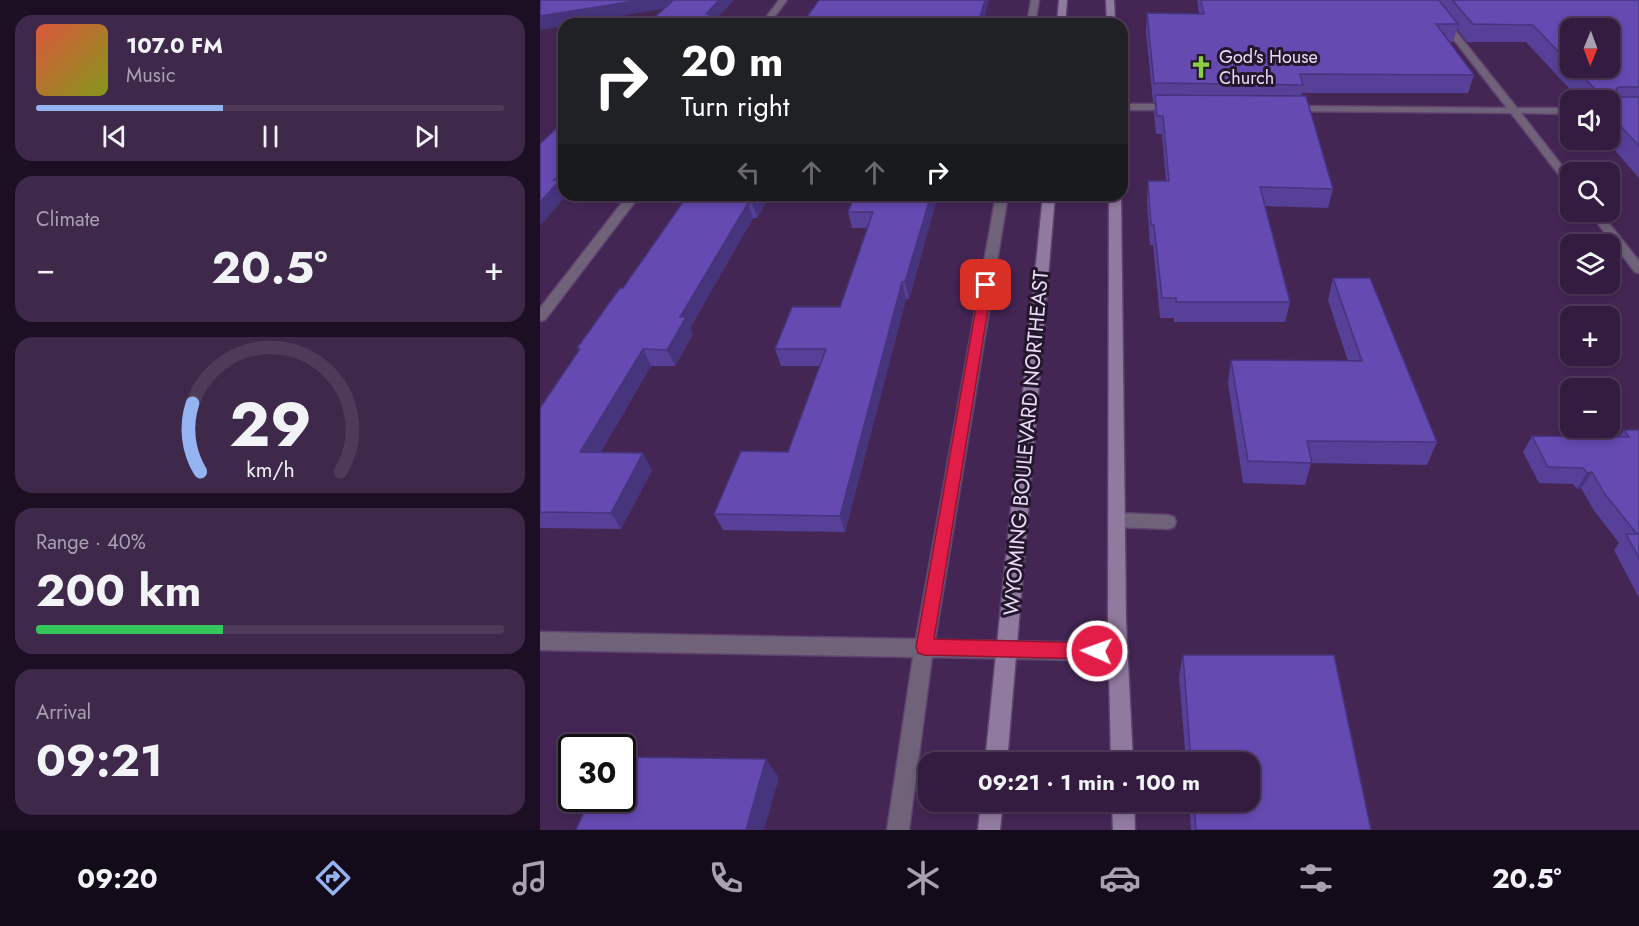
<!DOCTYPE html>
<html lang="en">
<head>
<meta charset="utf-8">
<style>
	:root { --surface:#331c40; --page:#3e294b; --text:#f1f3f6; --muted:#a9a1b1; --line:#4e3a59; --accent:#95b2f1 }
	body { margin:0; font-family:Jost,sans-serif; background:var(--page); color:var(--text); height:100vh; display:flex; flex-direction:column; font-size:22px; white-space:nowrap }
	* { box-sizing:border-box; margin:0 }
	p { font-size:20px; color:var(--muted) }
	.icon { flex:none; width:33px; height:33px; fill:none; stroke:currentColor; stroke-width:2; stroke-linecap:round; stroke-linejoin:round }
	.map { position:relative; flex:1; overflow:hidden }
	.details { display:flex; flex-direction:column; gap:15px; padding:15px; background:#1c0f23; width:540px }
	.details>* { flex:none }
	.top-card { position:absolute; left:18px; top:18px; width:570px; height:183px; border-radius:18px; box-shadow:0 3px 9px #0003,0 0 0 2px var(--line); background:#202124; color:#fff; overflow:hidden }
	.needle { width:39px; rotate:181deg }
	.tools { position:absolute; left:1020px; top:18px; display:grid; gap:12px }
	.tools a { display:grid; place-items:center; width:60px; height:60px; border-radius:12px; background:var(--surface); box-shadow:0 3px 9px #0003,0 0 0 2px var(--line); font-size:30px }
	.speed { position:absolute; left:18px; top:734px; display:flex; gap:12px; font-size:30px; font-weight:700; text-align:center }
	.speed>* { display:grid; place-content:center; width:78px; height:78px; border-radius:50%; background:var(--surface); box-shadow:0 3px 9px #0003,0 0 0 2px var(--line); line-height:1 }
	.speed .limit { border:3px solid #111; border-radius:9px; background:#fff; color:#111 }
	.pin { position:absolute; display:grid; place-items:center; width:51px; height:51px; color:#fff; margin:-26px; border-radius:12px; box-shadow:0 3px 9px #0006 }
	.me { position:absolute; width:66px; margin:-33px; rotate:272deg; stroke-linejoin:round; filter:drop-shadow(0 0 4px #0008) }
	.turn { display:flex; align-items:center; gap:21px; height:126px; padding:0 24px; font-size:27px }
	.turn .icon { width:78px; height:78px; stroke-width:2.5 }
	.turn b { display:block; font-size:42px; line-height:51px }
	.lanes { display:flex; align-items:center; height:57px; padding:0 24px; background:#0003; justify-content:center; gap:30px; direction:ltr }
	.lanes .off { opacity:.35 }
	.big { font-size:45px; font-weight:700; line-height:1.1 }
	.details .widget { flex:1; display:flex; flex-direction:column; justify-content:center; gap:9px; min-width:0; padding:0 21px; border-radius:18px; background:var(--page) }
	.details .dial { align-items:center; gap:0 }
	.dial svg { height:156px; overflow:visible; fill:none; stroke:var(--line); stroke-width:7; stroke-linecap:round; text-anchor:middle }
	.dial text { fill:var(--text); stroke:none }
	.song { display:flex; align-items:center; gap:18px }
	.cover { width:72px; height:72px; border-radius:9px; background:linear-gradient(135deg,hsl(10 70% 55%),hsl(70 70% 35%)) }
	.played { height:6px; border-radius:3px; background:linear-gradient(90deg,var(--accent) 40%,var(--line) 40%) }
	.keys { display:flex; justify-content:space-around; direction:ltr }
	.heat { display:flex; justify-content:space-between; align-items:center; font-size:33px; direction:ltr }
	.charge { height:9px; border-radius:4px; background:linear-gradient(90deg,#34c759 40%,var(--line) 0) }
	.trip { position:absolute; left:378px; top:752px; width:342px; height:60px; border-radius:18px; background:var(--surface); box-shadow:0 3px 9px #0003,0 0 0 2px var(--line); font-weight:700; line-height:60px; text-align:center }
	.menu { display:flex; height:96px; justify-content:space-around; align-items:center; background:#140b1a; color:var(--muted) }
	.menu .icon { width:42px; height:42px }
	.menu .current { color:var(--accent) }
	.menu b { font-size:27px; color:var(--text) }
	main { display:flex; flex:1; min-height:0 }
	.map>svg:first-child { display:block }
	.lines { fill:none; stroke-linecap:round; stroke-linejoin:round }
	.lane-casing { stroke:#5f436f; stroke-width:3 }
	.street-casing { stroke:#5f436f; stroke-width:3 }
	.secondary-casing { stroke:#5f436f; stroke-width:3 }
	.lane { fill:#6f6279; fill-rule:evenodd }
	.street { fill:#6f6279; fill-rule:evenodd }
	.secondary { fill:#907a9f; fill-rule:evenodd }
	.wall { fill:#564098; fill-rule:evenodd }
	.shaded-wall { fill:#46347c }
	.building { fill:#644ab1; stroke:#46347c; stroke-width:1.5 }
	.route { fill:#e11d48; stroke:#92132f; stroke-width:1.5 }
	.labels { text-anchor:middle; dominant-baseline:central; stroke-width:6; stroke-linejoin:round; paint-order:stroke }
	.far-poi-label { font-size:18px; fill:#ebdaf8; stroke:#23172c; text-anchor:start }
	.street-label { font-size:21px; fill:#ebdaf8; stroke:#23172c }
</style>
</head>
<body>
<main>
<section class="details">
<div class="widget">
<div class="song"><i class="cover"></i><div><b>107.0 FM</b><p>Music</p></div></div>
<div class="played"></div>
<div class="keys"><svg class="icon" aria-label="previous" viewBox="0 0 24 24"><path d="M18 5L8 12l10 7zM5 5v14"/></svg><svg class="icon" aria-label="pause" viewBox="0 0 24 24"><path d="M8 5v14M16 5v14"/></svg><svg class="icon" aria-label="next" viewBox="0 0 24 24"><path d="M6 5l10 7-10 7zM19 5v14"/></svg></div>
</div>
<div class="widget"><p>Climate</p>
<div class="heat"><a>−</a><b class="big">20.5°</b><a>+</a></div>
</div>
<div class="widget dial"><svg viewBox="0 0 100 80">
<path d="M14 69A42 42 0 1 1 86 69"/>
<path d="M14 69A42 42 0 0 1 10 34" stroke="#95b2f1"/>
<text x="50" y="56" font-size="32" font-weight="700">29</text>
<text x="50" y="72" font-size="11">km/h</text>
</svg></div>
<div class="widget"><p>Range · 40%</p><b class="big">200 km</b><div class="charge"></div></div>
<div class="widget"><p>Arrival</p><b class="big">09:21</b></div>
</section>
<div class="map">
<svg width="1099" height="830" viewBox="0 0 1099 830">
	<rect width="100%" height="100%" fill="#442655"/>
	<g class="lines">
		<g class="lane-casing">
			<path id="lane" d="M576,513L628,515L634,517L636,522L634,527L628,529L576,527L570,525L568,520L570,515Z"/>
		</g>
		<g class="street-casing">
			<g id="street">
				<path d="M239,0H247L229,24H221Z"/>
				<path d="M491,0H499L495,24H487Z"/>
				<path d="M883,0H891L977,108H1030V114L981,113L1030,176V185L1026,184L971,113L746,111V107L749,106L967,108Z"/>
				<path d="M582,104H635L640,107L635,110H582Z"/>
				<path d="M88,195H100L5,320L0,321V308Z"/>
				<path d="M456,195H468L395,640L579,643L586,646L589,652L586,658L579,661L392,657L369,830H347L373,657L0,650V632L376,639Z"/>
				<path d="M1049,212H1060L1099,261V273L1095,272Z"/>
			</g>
		</g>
		<g class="secondary-casing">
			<g id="secondary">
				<path d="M519,0H527L525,24H517Z"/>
				<path d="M566,0H574L575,24H567Z"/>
				<path d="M503,195H515L467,762H445Z"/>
				<path d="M569,195H581L586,621L593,762H571L568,621Z"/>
				<path d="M441,801H463L460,830H438Z"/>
				<path d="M572,801H594L595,830H573Z"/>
			</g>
		</g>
		<use href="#lane" class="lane"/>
		<use href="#street" class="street"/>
		<use href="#secondary" class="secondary"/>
	</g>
	<g class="wall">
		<path d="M657,0H1099V178L1066,140H1070V100H1040L986,42H927L917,29L913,42H909L934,75L928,93H762L761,96L793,189L788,208L725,206L750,302L745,322H634V318H620L613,245H610L607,200L608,181H626L622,134H616L614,112L615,102H613L606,31L607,13L659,14ZM1030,28L1070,68H1030Z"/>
		<path d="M148,195H230L217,218H213L150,328L153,334L135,366H111L60,453L112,470L81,529L0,528V408L39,351L37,348L83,288Z"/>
		<path d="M398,195L369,299H366L305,532L183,530L174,514L248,452L280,366H241L235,349L300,307L328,228H312L308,212Z"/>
		<path d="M793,278L897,442L887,465L771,463L765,485L703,483L688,383L691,360L808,361L788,300Z"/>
		<path d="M1084,430H1099V598L1074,550L1079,543L1053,509L1041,488L1037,489L1033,484L999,483L983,452L992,436L1079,437Z"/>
		<path d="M643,655L831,830H651L649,801H710V762H646L639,676Z"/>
	</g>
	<g class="shaded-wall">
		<path d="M101,0H143L145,5L34,24H24V26L0,30V16Z"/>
		<path d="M179,0H194L174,22V24H162L166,14Z"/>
		<path d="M445,0H449V1L443,24H438Z"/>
		<path d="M24,170V195H27L0,226V202L14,180Z"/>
		<path d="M217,195H230L217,218L212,203Z"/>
		<path d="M391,195H398L369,299L365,282Z"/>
		<path d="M208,203L213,218L150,328L153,334L135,366L127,350L140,317Z"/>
		<path d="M362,282L366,299L305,532L300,516Z"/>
		<path d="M103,349L111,366L50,469L40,452Z"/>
		<path d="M103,453L112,470L81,529L71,513Z"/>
		<path d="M1052,472L1041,488L1037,489L1047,473Z"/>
		<path d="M226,759L239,778L224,830H206Z"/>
	</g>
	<g class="building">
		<path d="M0,0H101L0,16Z"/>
		<path d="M134,0H179L166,14H171L162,24H107Z"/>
		<path d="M279,0H445L438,24H262Z"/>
		<path d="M661,0H899L918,24H896L934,75L760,74L763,85L614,83L607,13L664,14Z"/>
		<path d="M912,0H1099V87H1079L1076,89L1079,97H1099V146L1070,114V113H1078L1070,104V100H1066L1034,68H1070V28H1030V64L993,25L933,24Z"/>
		<path d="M615,95L766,96L793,189L720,187L750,302H636V298H622L614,225H611L608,181H629L623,116H617Z"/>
		<path d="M24,121V170L14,180H20L0,202V144Z"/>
		<path d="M148,195H217L212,203H208L140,317H146L127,350L103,349L40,452L103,453L71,513L0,512V408L40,349L37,348L80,288H83Z"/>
		<path d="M315,195H391L365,282H362L300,516L174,514L201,451L248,452L286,349H235L252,307H300L333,212H308Z"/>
		<path d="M793,278H830L897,442L767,441L772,463L708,461L691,360L822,361Z"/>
		<path d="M1084,430H1099V558L1086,534H1097L1064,493L1052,472L1047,473L1043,468L1008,467L992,436L1089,437Z"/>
		<path d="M643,655H794L831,830H656L654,801H710V762H651Z"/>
		<path d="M82,757L226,759L206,830H36L50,798H82Z"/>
	</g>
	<path class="route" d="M446,282L452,285L394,639L557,643L563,646L566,651L563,657L557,659L384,655L378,653L376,647L440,285Z"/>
	<defs>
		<g id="church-bare" transform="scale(1.8)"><path d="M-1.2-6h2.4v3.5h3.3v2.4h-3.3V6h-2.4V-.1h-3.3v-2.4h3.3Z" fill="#8dce44" stroke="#23172c" stroke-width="2.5" paint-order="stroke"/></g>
	</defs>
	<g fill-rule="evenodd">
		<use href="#church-bare" x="661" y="67"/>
	</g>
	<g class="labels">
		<g class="far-poi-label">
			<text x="679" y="57">God's House<tspan x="679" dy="21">Church</tspan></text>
		</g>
		<g class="street-label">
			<text transform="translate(486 443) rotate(-85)">WYOMING BOULEVARD NORTHEAST</text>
		</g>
	</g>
</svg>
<div class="tools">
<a><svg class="needle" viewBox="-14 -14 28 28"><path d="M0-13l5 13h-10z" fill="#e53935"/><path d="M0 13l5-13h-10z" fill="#a9a1b1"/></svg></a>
<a><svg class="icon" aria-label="sound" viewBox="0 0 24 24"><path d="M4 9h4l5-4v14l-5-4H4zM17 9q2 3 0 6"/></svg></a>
<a><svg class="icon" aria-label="search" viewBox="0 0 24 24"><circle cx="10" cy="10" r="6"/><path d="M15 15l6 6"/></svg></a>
<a><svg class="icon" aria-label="layers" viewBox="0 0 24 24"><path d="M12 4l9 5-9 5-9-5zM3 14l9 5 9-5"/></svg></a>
<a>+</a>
<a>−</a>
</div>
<div class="speed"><div class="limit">30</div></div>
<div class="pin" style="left:446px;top:285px;background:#d93025"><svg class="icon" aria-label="arrive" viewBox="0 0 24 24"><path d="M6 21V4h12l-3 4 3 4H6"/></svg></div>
<svg class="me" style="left:557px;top:651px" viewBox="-20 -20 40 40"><circle r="17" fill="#e11d48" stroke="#fff" stroke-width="3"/><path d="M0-11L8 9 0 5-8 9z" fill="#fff"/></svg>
<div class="trip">09:21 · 1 min · 100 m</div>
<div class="top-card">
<div class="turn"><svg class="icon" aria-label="right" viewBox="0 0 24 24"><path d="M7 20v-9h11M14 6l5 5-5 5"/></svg><div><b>20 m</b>Turn right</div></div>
<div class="lanes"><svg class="icon off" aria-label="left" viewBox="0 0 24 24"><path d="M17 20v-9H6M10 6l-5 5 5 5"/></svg><svg class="icon off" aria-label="ahead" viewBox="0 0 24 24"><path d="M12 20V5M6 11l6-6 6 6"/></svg><svg class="icon off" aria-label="ahead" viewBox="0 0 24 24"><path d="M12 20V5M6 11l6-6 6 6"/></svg><svg class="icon" aria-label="right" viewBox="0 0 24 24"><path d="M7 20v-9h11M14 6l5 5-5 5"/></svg></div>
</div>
</div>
</main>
<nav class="menu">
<b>09:20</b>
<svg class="icon current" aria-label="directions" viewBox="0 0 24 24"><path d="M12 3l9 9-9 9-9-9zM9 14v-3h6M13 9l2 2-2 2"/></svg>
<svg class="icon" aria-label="music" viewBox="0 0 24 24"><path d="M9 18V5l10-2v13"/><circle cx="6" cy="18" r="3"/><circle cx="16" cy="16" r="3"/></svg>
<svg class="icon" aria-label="phone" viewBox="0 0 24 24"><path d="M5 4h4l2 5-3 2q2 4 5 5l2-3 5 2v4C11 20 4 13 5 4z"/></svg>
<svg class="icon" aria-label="climate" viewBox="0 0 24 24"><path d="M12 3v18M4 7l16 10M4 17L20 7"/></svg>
<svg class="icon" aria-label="car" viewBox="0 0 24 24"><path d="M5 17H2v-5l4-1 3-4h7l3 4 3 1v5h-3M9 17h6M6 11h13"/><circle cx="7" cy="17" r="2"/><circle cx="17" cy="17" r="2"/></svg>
<svg class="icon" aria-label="filters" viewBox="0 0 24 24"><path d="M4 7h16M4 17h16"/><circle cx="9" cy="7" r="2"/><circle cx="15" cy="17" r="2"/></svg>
<b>20.5°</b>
</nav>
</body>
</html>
